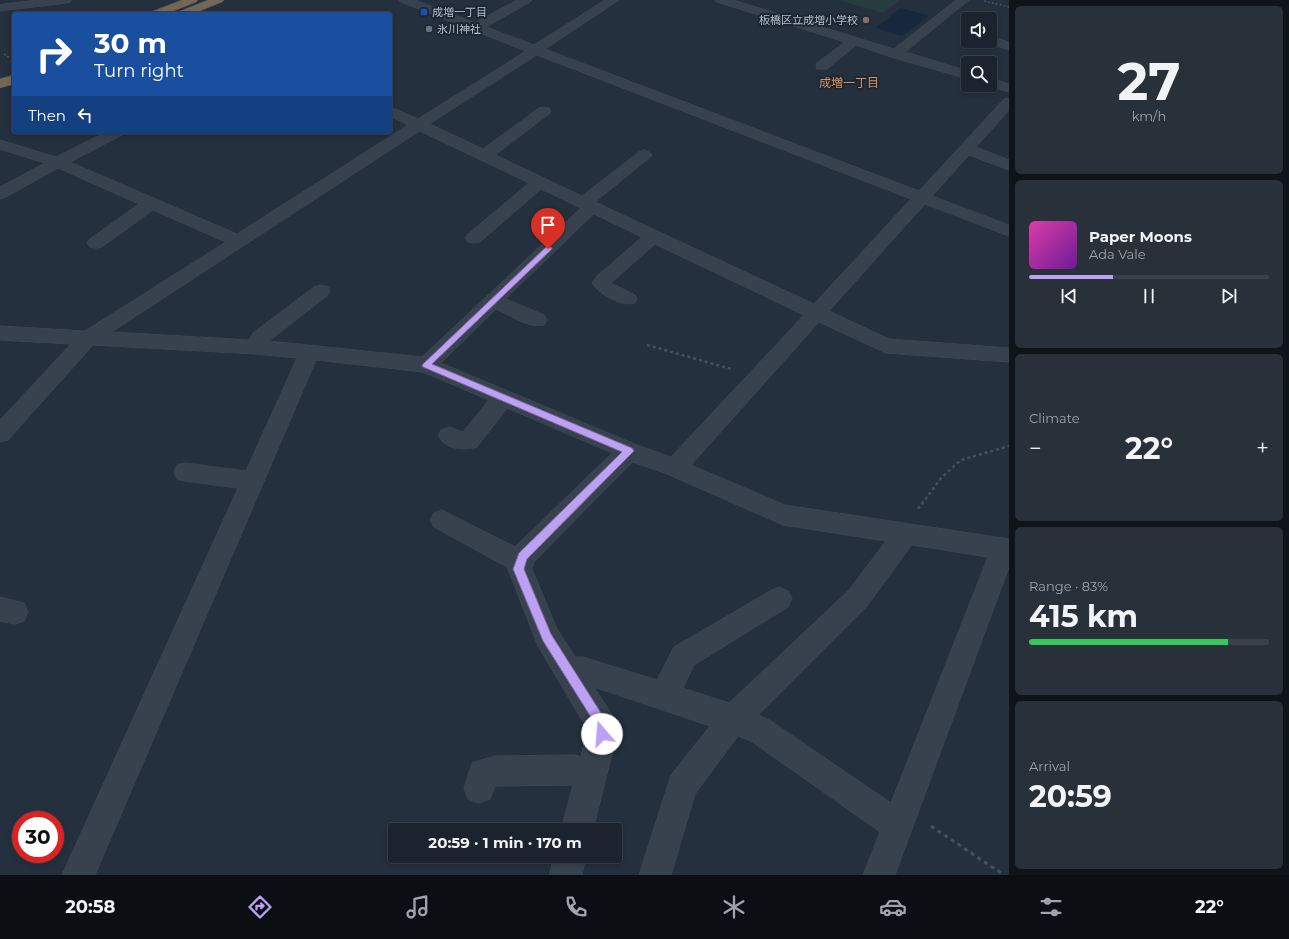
<!DOCTYPE html>
<html lang="en">
<head>
<meta charset="utf-8">
<style>
	:root { --surface:#1b242e; --page:#28303a; --text:#f1f3f6; --muted:#a0a4aa; --line:#39414a; --accent:#bca0f2 }
	body { margin:0; font-family:Montserrat,"Noto Sans JP",sans-serif; background:var(--page); color:var(--text); height:100vh; display:flex; flex-direction:column; font-size:15px; white-space:nowrap }
	* { box-sizing:border-box; margin:0 }
	p { font-size:13px; color:var(--muted) }
	.icon { flex:none; width:22px; height:22px; fill:none; stroke:currentColor; stroke-width:2; stroke-linecap:round; stroke-linejoin:round }
	.map { position:relative; flex:1; overflow:hidden }
	.drawer { display:flex; flex-direction:column; gap:6px; padding:6px; background:#0f1419; width:280px }
	.drawer>* { flex:none }
	.top-card { position:absolute; left:12px; top:12px; width:380px; height:122px; border-radius:4px; box-shadow:0 2px 6px #0003,0 0 0 1px var(--line); background:#1a4fa0; color:#fff; overflow:hidden }
	.buttons { position:absolute; left:961px; top:12px; display:grid; gap:8px }
	.buttons a { display:grid; place-items:center; width:36px; height:36px; border-radius:4px; background:var(--surface); box-shadow:0 2px 6px #0003,0 0 0 1px var(--line); font-size:20px }
	.speed { position:absolute; left:12px; top:811px; display:flex; gap:8px; font-size:20px; font-weight:700; text-align:center }
	.speed>* { display:grid; place-content:center; width:52px; height:52px; border-radius:50%; background:var(--surface); box-shadow:0 2px 6px #0003,0 0 0 1px var(--line); line-height:1 }
	.speed .limit { border:6px solid #d22; background:#fff; color:#111 }
	.pin { position:absolute; display:grid; place-items:center; width:34px; height:34px; color:#fff; margin:-41px -17px; border-radius:50% 50% 50% 0; rotate:-45deg; box-shadow:0 0 4px #0007 }
	.pin .icon { rotate:45deg }
	.me { position:absolute; width:44px; margin:-22px; rotate:342deg; stroke-linejoin:round; filter:drop-shadow(0 0 3px #0008) }
	.turn { display:flex; align-items:center; gap:14px; height:84px; padding:0 16px; font-size:18px }
	.turn .icon { width:52px; height:52px; stroke-width:2.5 }
	.turn b { display:block; font-size:28px; line-height:34px }
	.then { display:flex; align-items:center; height:38px; padding:0 16px; background:#0003; gap:8px; font-size:15px }
	.big { font-size:30px; font-weight:700; line-height:1.1 }
	.drawer .tile { flex:1; display:flex; flex-direction:column; justify-content:center; gap:6px; min-width:0; padding:0 14px; border-radius:6px; background:var(--page) }
	.drawer .dial { align-items:center; gap:0 }
	.dial b { font-size:52px; line-height:1 }
	.song { display:flex; align-items:center; gap:12px }
	.cover { width:48px; height:48px; border-radius:6px; background:linear-gradient(135deg,hsl(320 70% 55%),hsl(280 70% 35%)) }
	.played { height:4px; border-radius:2px; background:linear-gradient(90deg,var(--accent) 35%,var(--line) 35%) }
	.keys { display:flex; justify-content:space-around; direction:ltr }
	.heat { display:flex; justify-content:space-between; align-items:center; font-size:22px; direction:ltr }
	.charge { height:6px; border-radius:3px; background:linear-gradient(90deg,#34c759 83%,var(--line) 0) }
	.trip { position:absolute; left:388px; top:823px; width:234px; height:40px; border-radius:4px; background:var(--surface); box-shadow:0 2px 6px #0003,0 0 0 1px var(--line); font-weight:700; line-height:40px; text-align:center }
	.tabs { display:flex; height:64px; justify-content:space-around; align-items:center; background:#0b0e12; color:var(--muted) }
	.tabs .icon { width:28px; height:28px }
	.tabs .selected { color:var(--accent) }
	.tabs b { font-size:18px; color:var(--text) }
	main { display:flex; flex:1; min-height:0 }
	.map>svg:first-child { display:block }
	.green { fill:#263d3f }
	.water { fill:#17273c }
	.lines { fill:none; stroke-linecap:round; stroke-linejoin:round }
	.minor-casing { stroke:#414b57; stroke-width:1 }
	.highway-casing { stroke:#434d59; stroke-width:1 }
	.path-far2 { stroke:#3f5657; stroke-width:1.5; stroke-dasharray:2 2; stroke-linecap:butt }
	.path-far1 { stroke:#3f5657; stroke-width:2.5; stroke-dasharray:3 3; stroke-linecap:butt }
	.path { stroke:#3f5657; stroke-width:3; stroke-dasharray:4 4; stroke-linecap:butt }
	.minor { fill:#38424e; fill-rule:evenodd }
	.highway { fill:#746755; fill-rule:evenodd }
	.route { fill:#bca0f2; stroke:#7a689d }
	.transit-dot { fill:#1a4fb4; stroke:#1d2733; stroke-width:1.5 }
	.education-dot { fill:#8d6e63; stroke:#1d2733; stroke-width:1.5 }
	.worship-dot { fill:#6b7280; stroke:#1d2733; stroke-width:1.5 }
	.labels { text-anchor:middle; dominant-baseline:central; stroke-width:4; stroke-linejoin:round; paint-order:stroke }
	.far-poi-label { font-size:11px; fill:#b4bdc9; stroke:#1d2733; text-anchor:start }
	.far-neighbourhood-label { font-size:12px; fill:#d59263; stroke:#1d2733 }
</style>
</head>
<body>
<main>
<div class="map">
<svg width="1009" height="875" viewBox="0 0 1009 875">
	<rect width="100%" height="100%" fill="#24303e"/>
	<path class="green" d="M838,0H900L883,13Z"/>
	<path class="water" d="M901,8L929,16L902,36L875,28Z"/>
	<g class="lines">
		<g class="minor-casing">
			<g id="minor">
				<path d="M38,0H72L70,2L66,3L0,11V5Z"/>
				<path d="M399,0H415L475,23L517,0H532L530,2L486,27L534,45L605,0H619L545,49L919,191L1004,99L1009,98V110L976,147L1009,160V170L969,155L932,196L1009,225V236L925,204L829,311L889,339L1009,348V362L886,353L819,322L691,465L785,505L1009,539V567L895,875H863L880,832L751,741L738,736L695,794L671,875H639L671,775L710,726L594,687C603,702 616,716 617,734L593,830H561L573,785L495,786L490,799L479,803L468,799L464,788L472,763L495,756L575,755L581,757L587,729L538,646L507,567L434,527L430,520L434,513L442,510L515,547L612,453L507,408L477,447C463,451 445,449 438,436L441,430L449,427L463,432L489,400L423,372L316,360L95,875H62L238,488L185,481L177,479L174,472L177,465L185,463L246,471L297,358L256,354L93,345L8,440L0,442V420L71,344L0,340V326L85,331L226,242L153,210L102,247L96,248L90,247L87,243L90,239L139,204L58,168L6,197L0,199V187L45,163L0,149V140L56,157L106,132H124L122,135L70,162L237,234L408,125L390,116V107L418,119L526,51L401,2ZM537,55L911,199L814,304L595,202L649,158L652,155L649,152L644,150L639,152L582,196L495,155L549,114L551,111L549,108L544,107L539,108L483,149L430,124ZM420,131L529,183L468,234L465,238L468,242L474,243L480,242L541,189L581,208L422,357L269,341L328,295L330,291L328,287L321,285L314,287L253,333L249,340L112,332ZM594,214L642,237L597,276L592,283C599,294 621,307 635,303L637,299L635,295L611,283L655,244L804,315L671,457L637,445L441,363L496,309C510,315 529,329 544,325L547,320L544,315L506,299ZM633,462L667,474L783,525L886,541L849,590L729,703L683,688L694,665L788,607L792,599L788,591L779,587L770,591L674,647L657,680L583,657H575L557,629L532,569L534,562ZM912,545L988,557L891,803L771,721L758,715L867,606Z"/>
				<path d="M715,0H733L894,49L956,0H969L905,52L968,71V79L891,57L856,45L827,69H817L816,66L817,63L845,42L717,2Z"/>
				<path d="M990,36L1009,42V50L986,43L985,41H990Z"/>
				<path d="M990,78L1009,84V92L986,85H990Z"/>
				<path d="M0,597L24,603L28,612L24,621L15,624L0,621Z"/>
				<path d="M554,856H586L582,875H550Z"/>
			</g>
		</g>
		<g class="highway-casing">
			<g id="highway">
				<path d="M182,0H198L196,2L166,14H149L151,12Z"/>
				<path d="M208,0H224L222,2L192,14H176L178,12Z"/>
				<path d="M14,75V84L0,88V79Z"/>
			</g>
		</g>
		<g class="path-far2">
			<path d="M984,1L1009,7"/>
			<path d="M4,54L10,58"/>
		</g>
		<g class="path-far1">
			<path d="M647,345L731,369"/>
			<path d="M918,509L942,477L961,460L1009,446"/>
		</g>
		<path class="path" d="M931,826L1004,875"/>
		<use href="#minor" class="minor"/>
		<use href="#highway" class="highway"/>
	</g>
	<path class="route" d="M546,247H551L552,249L432,364L632,448L634,451L527,559L524,569L551,634L603,716L608,734L606,738L602,740L598,738L594,722L543,641L513,569L519,553L622,452L423,367L422,365Z"/>
	<rect class="transit-dot" x="420" y="8" width="8" height="8" rx="2"/>
	<circle class="education-dot" cx="866" cy="20" r="4"/>
	<circle class="worship-dot" cx="429" cy="29" r="4"/>
	<g class="labels">
		<g class="far-poi-label">
			<text x="432" y="12">成増一丁目</text>
			<text x="858" y="20" text-anchor="end">板橋区立成増小学校</text>
			<text x="437" y="29">氷川神社</text>
		</g>
		<g class="far-neighbourhood-label">
			<text x="849" y="82">成増一丁目</text>
		</g>
	</g>
</svg>
<div class="buttons">
<a><svg class="icon" aria-label="sound" viewBox="0 0 24 24"><path d="M4 9h4l5-4v14l-5-4H4zM17 9q2 3 0 6"/></svg></a>
<a><svg class="icon" aria-label="search" viewBox="0 0 24 24"><circle cx="10" cy="10" r="6"/><path d="M15 15l6 6"/></svg></a>
</div>
<div class="speed"><div class="limit">30</div></div>
<div class="pin" style="left:548px;top:249px;background:#d93025"><svg class="icon" aria-label="arrive" viewBox="0 0 24 24"><path d="M6 21V4h12l-3 4 3 4H6"/></svg></div>
<svg class="me" style="left:602px;top:734px" viewBox="-20 -20 40 40"><circle r="19" fill="#fff"/><path d="M0-13L10 11 0 6-10 11z" fill="#bca0f2"/></svg>
<div class="trip">20:59 · 1 min · 170 m</div>
<div class="top-card">
<div class="turn"><svg class="icon" aria-label="right" viewBox="0 0 24 24"><path d="M7 20v-9h11M14 6l5 5-5 5"/></svg><div><b>30 m</b>Turn right</div></div>
<div class="then">Then<svg class="icon" aria-label="left" viewBox="0 0 24 24"><path d="M17 20v-9H6M10 6l-5 5 5 5"/></svg></div>
</div>
</div>
<section class="drawer">
<div class="tile dial"><b>27</b><p>km/h</p></div>
<div class="tile">
<div class="song"><i class="cover"></i><div><b>Paper Moons</b><p>Ada Vale</p></div></div>
<div class="played"></div>
<div class="keys"><svg class="icon" aria-label="previous" viewBox="0 0 24 24"><path d="M18 5L8 12l10 7zM5 5v14"/></svg><svg class="icon" aria-label="pause" viewBox="0 0 24 24"><path d="M8 5v14M16 5v14"/></svg><svg class="icon" aria-label="next" viewBox="0 0 24 24"><path d="M6 5l10 7-10 7zM19 5v14"/></svg></div>
</div>
<div class="tile"><p>Climate</p>
<div class="heat"><a>−</a><b class="big">22°</b><a>+</a></div>
</div>
<div class="tile"><p>Range · 83%</p><b class="big">415 km</b><div class="charge"></div></div>
<div class="tile"><p>Arrival</p><b class="big">20:59</b></div>
</section>
</main>
<nav class="tabs">
<b>20:58</b>
<svg class="icon selected" aria-label="directions" viewBox="0 0 24 24"><path d="M12 3l9 9-9 9-9-9zM9 14v-3h6M13 9l2 2-2 2"/></svg>
<svg class="icon" aria-label="music" viewBox="0 0 24 24"><path d="M9 18V5l10-2v13"/><circle cx="6" cy="18" r="3"/><circle cx="16" cy="16" r="3"/></svg>
<svg class="icon" aria-label="phone" viewBox="0 0 24 24"><path d="M5 4h4l2 5-3 2q2 4 5 5l2-3 5 2v4C11 20 4 13 5 4z"/></svg>
<svg class="icon" aria-label="climate" viewBox="0 0 24 24"><path d="M12 3v18M4 7l16 10M4 17L20 7"/></svg>
<svg class="icon" aria-label="car" viewBox="0 0 24 24"><path d="M5 17H2v-5l4-1 3-4h7l3 4 3 1v5h-3M9 17h6M6 11h13"/><circle cx="7" cy="17" r="2"/><circle cx="17" cy="17" r="2"/></svg>
<svg class="icon" aria-label="filters" viewBox="0 0 24 24"><path d="M4 7h16M4 17h16"/><circle cx="9" cy="7" r="2"/><circle cx="15" cy="17" r="2"/></svg>
<b>22°</b>
</nav>
</body>
</html>
